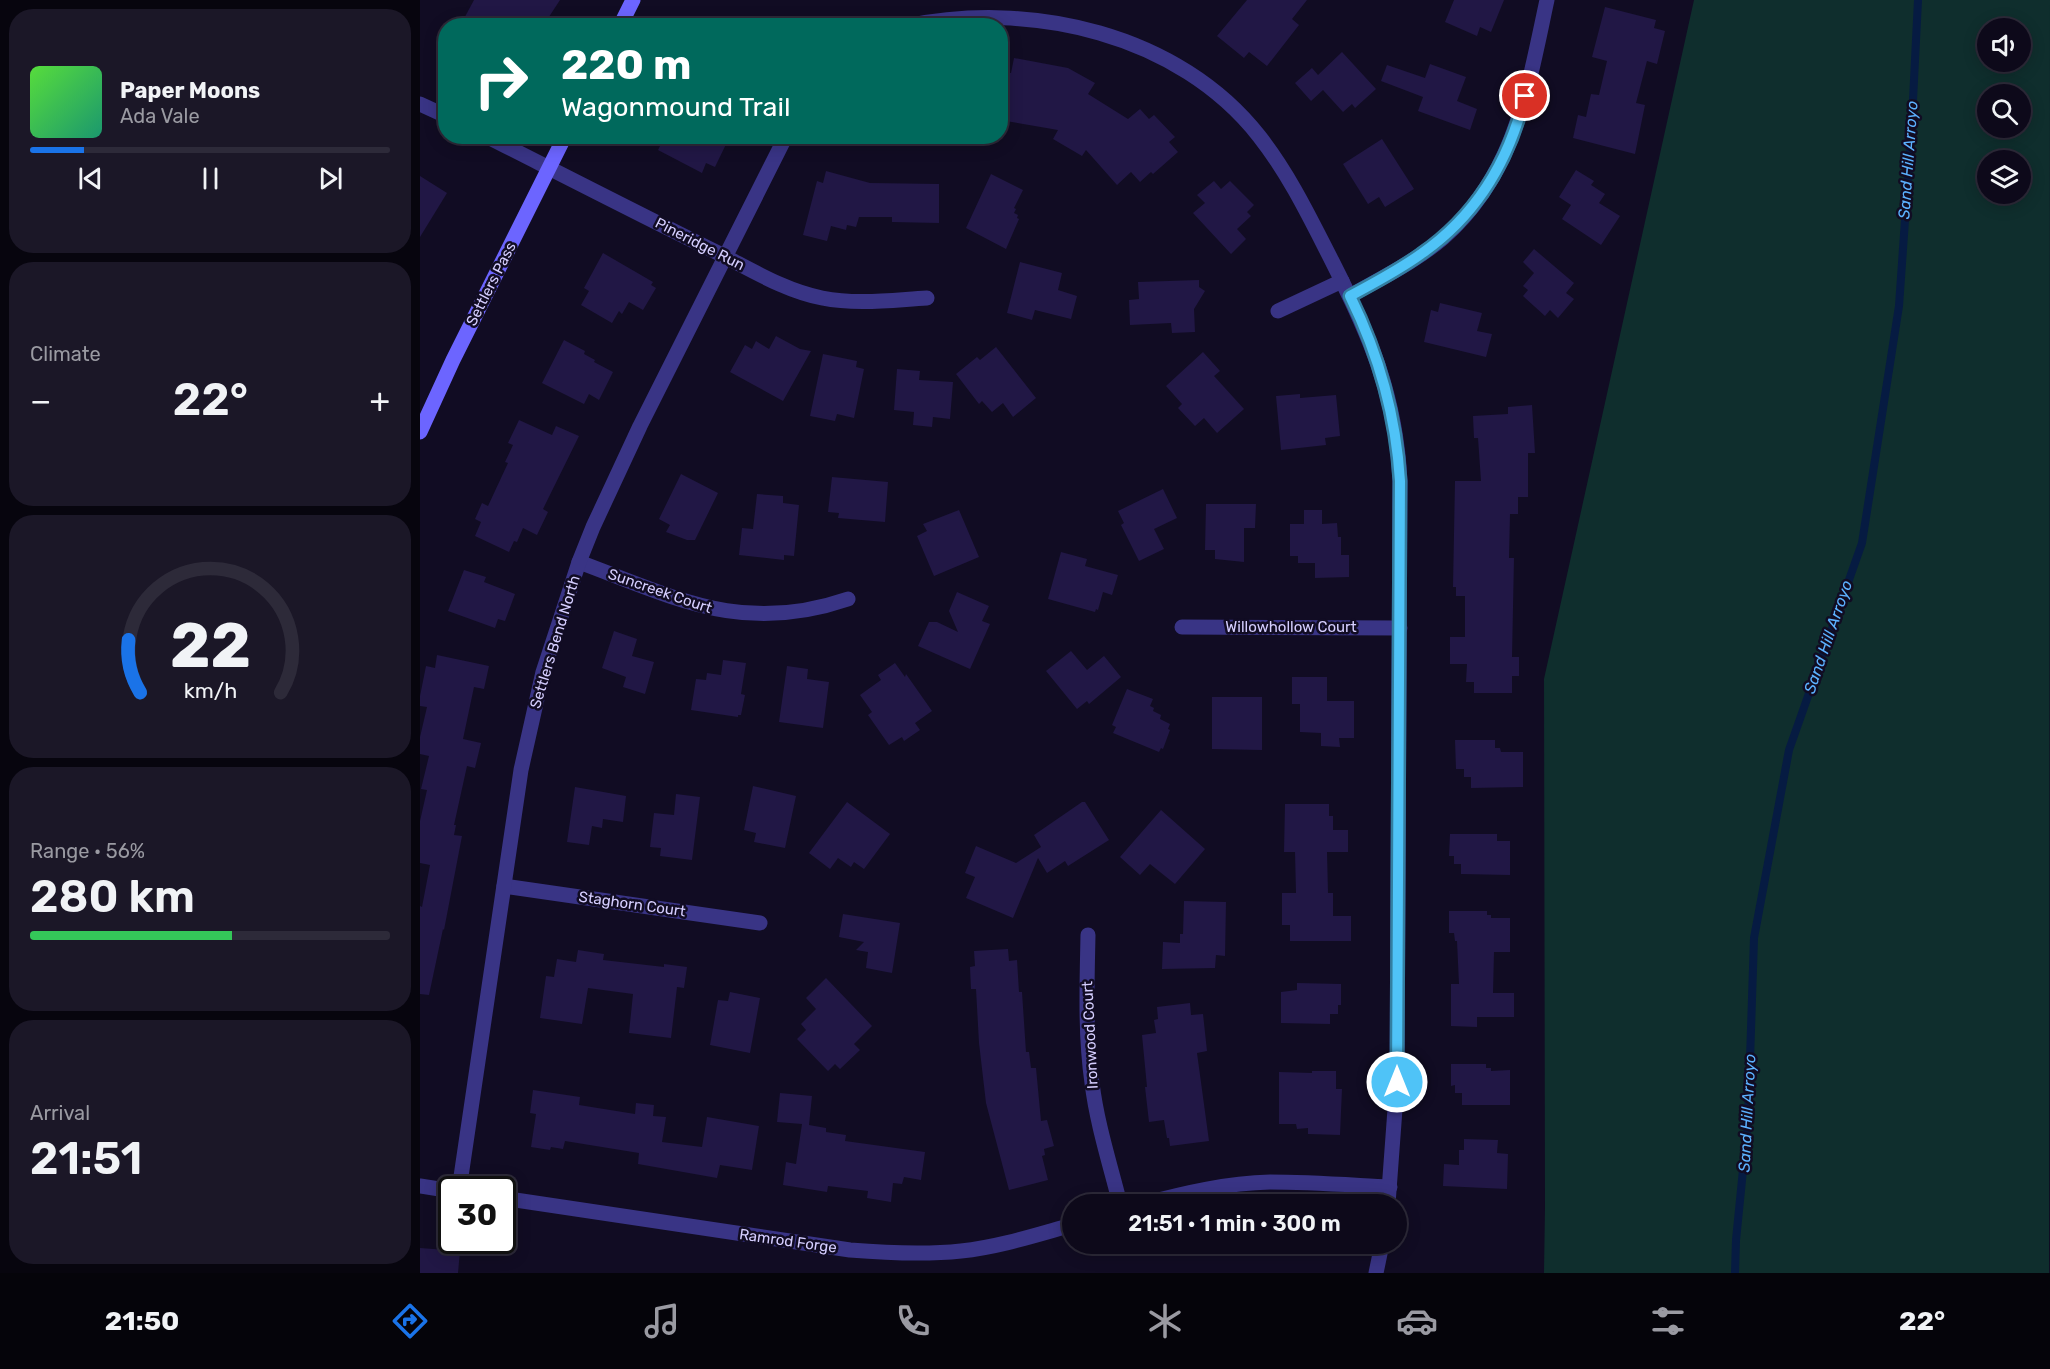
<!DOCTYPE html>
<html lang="en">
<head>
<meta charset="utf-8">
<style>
	:root { --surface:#0d091a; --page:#1b1727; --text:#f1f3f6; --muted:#9a9aa2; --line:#2d2a39; --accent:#1a73e8 }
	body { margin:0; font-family:Rubik,sans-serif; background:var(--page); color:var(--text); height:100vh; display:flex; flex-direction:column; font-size:22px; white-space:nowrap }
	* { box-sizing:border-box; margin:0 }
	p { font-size:20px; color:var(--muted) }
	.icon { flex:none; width:33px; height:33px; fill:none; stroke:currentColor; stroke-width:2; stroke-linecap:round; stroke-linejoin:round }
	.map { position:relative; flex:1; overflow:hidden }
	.drawer { display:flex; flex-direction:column; gap:9px; padding:9px; background:#07050e; width:420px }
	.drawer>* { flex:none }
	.guide { position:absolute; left:18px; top:18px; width:570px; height:126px; border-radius:24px; box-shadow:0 3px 15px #0003,0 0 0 2px var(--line); background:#00695c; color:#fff; overflow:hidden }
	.controls { position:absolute; left:1557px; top:18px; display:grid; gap:12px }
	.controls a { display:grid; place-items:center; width:54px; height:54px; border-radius:50%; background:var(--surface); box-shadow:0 3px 15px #0003,0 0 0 2px var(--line); font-size:30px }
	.speed { position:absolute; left:18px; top:1176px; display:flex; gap:12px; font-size:30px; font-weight:700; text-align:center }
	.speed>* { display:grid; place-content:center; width:78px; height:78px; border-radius:50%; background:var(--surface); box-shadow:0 3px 15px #0003,0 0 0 2px var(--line); line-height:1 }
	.speed .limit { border:3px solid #111; border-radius:9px; background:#fff; color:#111 }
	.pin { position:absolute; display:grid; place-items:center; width:51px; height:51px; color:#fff; margin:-26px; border:3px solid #fff; border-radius:50%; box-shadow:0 2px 6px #0007 }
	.me { position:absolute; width:66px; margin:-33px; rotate:0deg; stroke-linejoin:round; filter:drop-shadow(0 0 4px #0008) }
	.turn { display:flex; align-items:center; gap:21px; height:126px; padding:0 24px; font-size:27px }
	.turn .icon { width:78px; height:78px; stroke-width:2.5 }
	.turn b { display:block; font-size:42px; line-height:51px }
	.big { font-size:45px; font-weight:600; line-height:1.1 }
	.drawer .tile { flex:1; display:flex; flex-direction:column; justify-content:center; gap:9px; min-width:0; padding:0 21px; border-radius:24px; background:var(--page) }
	.drawer .dial { align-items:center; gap:0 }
	.dial svg { height:156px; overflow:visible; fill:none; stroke:var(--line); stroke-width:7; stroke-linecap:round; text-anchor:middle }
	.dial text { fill:var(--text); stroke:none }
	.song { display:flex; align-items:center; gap:18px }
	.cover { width:72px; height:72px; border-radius:9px; background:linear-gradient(135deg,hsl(110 70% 55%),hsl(160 70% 35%)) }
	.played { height:6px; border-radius:3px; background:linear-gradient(90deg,var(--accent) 15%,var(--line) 15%) }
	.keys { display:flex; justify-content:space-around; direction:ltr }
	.heat { display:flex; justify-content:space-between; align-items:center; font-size:33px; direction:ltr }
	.charge { height:9px; border-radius:4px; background:linear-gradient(90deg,#34c759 56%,var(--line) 0) }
	.trip { position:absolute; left:642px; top:1194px; width:345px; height:60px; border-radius:30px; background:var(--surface); box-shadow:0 3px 15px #0003,0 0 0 2px var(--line); font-weight:600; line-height:60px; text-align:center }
	.tabs { display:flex; height:96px; justify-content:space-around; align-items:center; background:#05040a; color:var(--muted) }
	.tabs .icon { width:42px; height:42px }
	.tabs .selected { color:var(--accent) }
	.tabs b { font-size:27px; color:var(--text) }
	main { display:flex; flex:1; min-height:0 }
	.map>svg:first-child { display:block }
	.green { fill:#0f2e2d; fill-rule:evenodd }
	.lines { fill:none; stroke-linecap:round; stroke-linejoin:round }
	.stream { stroke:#061b42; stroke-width:8 }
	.building { fill:#211745 }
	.street { stroke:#393485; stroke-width:15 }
	.secondary { stroke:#6c65ff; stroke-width:15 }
	.route-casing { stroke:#337fa1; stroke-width:15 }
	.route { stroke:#4fc3f7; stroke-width:10 }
	.labels { text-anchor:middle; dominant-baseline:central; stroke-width:5; stroke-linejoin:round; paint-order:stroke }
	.street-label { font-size:15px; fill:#d5ceff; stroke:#110c23 }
	.water-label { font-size:16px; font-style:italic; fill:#5cb1ff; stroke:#110c23 }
</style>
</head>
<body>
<main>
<section class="drawer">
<div class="tile">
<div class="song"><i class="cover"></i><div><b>Paper Moons</b><p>Ada Vale</p></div></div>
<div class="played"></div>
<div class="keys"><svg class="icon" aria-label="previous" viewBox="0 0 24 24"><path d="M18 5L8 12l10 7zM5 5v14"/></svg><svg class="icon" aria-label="pause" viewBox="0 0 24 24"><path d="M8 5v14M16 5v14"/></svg><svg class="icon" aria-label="next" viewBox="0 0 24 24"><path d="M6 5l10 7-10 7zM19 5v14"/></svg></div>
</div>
<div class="tile"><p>Climate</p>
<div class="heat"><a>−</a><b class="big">22°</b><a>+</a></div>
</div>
<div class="tile dial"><svg viewBox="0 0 100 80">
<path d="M14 69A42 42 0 1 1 86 69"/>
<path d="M14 69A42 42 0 0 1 8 42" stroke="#1a73e8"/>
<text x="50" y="56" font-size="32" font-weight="700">22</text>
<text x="50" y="72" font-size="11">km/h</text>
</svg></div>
<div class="tile"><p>Range · 56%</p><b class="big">280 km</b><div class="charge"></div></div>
<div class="tile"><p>Arrival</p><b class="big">21:51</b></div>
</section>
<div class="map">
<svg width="1630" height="1273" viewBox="0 0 1630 1273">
	<rect width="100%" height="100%" fill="#110c23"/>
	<path class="green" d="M1274,0H1630L1629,1273H1124L1125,1208L1124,679ZM1568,28H1600V62H1568ZM1568,94H1600V128H1568ZM1568,160H1600V194H1568Z"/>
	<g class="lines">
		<path class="stream" d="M1315,1273L1316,1240L1328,1120L1334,938L1369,750L1442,543L1479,306L1492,120L1498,0"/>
	</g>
	<g class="building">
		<path d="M54,0H140L123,26H40Z"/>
		<path d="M827,0H887L872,19L879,25L847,66L829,52L824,58L797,36Z"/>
		<path d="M1034,0H1084L1071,32L1060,27L1057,36L1025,22Z"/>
		<path d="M1185,7L1236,20L1234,28L1245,31L1237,64L1227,61L1216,103L1225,105L1215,154L1153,138L1158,115L1166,117L1171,94L1179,95L1187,61L1172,57Z"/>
		<path d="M922,52L956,89L935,108L932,104L923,112L903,90L891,101L875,83L892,68L898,75Z"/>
		<path d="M594,58L648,68L675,83L668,94L708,119L720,109L729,119L734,115L755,137L749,142L758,152L733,174L731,172L720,182L711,172L697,185L666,150L662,156L633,139L638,130L580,120V71L591,73Z"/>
		<path d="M1010,64L1046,77L1037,101L1057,109L1050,130L998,111L1003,97L961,81L967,65L1005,78Z"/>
		<path d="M245,136H310L295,167L286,163L282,173L238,150Z"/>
		<path d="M962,139L994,189L965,207L959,197L948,204L923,164Z"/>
		<path d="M1156,170L1174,181L1171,185L1185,194L1179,203L1200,216L1181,245L1142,219L1151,205L1139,197Z"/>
		<path d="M406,171L450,183L519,184V223L472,222V217H439L436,227L427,225L426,230L411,226L407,241L383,235L397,181L403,183Z"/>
		<path d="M571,174L603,190L594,208L596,209L594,213L598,215L597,218L599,219L586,249L546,228Z"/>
		<path d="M0,176L27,193L0,237Z"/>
		<path d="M794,181L801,189L810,181L834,205L827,212L831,216L817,229L826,239L811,254L773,213L785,203L777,195Z"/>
		<path d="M1114,249L1154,283L1146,293L1154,299L1138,318L1130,310L1125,316L1103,296L1108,290L1103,286L1114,273L1103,262Z"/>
		<path d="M183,253L233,282L231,285L236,288L223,310L209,302L202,314L199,311L192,323L161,305L169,291L164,288Z"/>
		<path d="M600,262L642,273L638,290L657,296L651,319L615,310L612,320L587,313Z"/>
		<path d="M779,280V287L785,291L774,309L775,332L752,333L751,323L710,325L709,300L719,299L718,282Z"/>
		<path d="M1020,303L1062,313L1057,331L1072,334L1066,357L1004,342L1011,310L1018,312Z"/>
		<path d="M356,336L380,349L391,351L363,401L310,372L325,345L332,349L336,341L349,349Z"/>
		<path d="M144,340L165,351L164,354L175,360L174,362L193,372L179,400L169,394L164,404L122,383Z"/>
		<path d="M576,347L616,398L593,417L583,403L572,412L562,401L559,404L536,374L557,357L560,360Z"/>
		<path d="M783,352L800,371L794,376L824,409L797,433L784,418L775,426L758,408L762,404L746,386Z"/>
		<path d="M403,354L437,361L436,367L444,369L434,418L417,414L415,421L390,416Z"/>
		<path d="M477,369L500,371L499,380L533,382L530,419L513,417L512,427L493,425L494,412L474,410Z"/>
		<path d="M880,394V398L916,395L920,436L905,438L906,445L861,450L856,396Z"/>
		<path d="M1112,405L1115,453H1108V497H1098V514H1090L1089,558H1094L1092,657H1099V676H1092V693H1054V682H1046L1047,664H1030V637H1045V596H1036V587H1033L1035,481H1061L1058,438H1054L1053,416L1088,414V407Z"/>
		<path d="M99,420L132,435L136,426L159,436L123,509L128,512L117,535L103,528L97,542L94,541L89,552L55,536L61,522L55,519L62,503L68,506L88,463L85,462L93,445L88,443Z"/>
		<path d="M261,474L298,493L275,540H267L246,532L250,525L239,519Z"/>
		<path d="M412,477L468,482L465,522L418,518L419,513L408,512Z"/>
		<path d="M743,489L757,518L734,529L744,549L719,561L701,525L704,523L698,511Z"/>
		<path d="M337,494L363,496V503L379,505L374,556L364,555V560L319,555L322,528L333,529Z"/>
		<path d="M786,504H836L835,528H824V562L795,559V550H785Z"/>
		<path d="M539,510L559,557L514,576L497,536L507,531L503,524Z"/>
		<path d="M884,510H902V524L917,523L918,537H921V555H929V577L895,578V563H878V556H870V524H884Z"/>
		<path d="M641,552L667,559L665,566L698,575L692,595L683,592L678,610L676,609L675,612L628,599Z"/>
		<path d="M44,570L66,577L64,582L95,594L85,621L78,619L75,628L28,611Z"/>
		<path d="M537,592L569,606L562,621L570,624L550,669L498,646L509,622H517L538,632L529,611Z"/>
		<path d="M194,631L217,639L212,656L234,662L225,694L203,687L206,677L182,668Z"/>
		<path d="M651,651L667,670L684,656L701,677L669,704L667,701L657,709L626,671Z"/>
		<path d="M17,655L69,666L64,689L54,687L43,739L61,743L55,768L47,766L34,825H36L34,835L42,836L24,930L23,929L9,995L0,994V906L2,907L10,865L0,863V821L7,790L1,789L9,756L0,754V737L7,707L0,706V696L6,666L15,668Z"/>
		<path d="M303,660L326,663L321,694L325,695L321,715H318V717L271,710L276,679L286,680L287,673L301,675Z"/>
		<path d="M475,663L485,677L486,674L512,711L495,723L500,730L484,741L482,737L469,745L448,715L452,712L440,695L461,680L458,675Z"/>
		<path d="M367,666L388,669L387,679L409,682L403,728L359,722Z"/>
		<path d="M872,677H907V701H934V738H919L920,747L901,746V733L880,732V704H872Z"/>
		<path d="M707,689L733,699L730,706L734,708L733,711L741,715L740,719L750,724L748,729L750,730L743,749L741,748L739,752L693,733L696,727L692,725Z"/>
		<path d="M792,697H842V750L792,749Z"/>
		<path d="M1035,740H1075V748H1080L1081,752H1103V787L1051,788V777H1044V769H1036Z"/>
		<path d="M333,786L376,796L365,848L334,842L336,833L324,830Z"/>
		<path d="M155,787L206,796L203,822L183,819L182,828L172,826L169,845L147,842Z"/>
		<path d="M256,794L280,797L272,860L240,856L241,848L230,847L234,813L254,815Z"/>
		<path d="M427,802L470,834L444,869L434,862L431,867L418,858L410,869L389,853Z"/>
		<path d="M662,802H665L689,840L648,866L645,861L627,873L618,858L593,918L546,898L555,877L545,873L556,846L596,863L621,847L614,835Z"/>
		<path d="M865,804H909V816H913V830H928V852H907L908,893H913V916H931V941H870V925H862V893H876L875,852H864Z"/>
		<path d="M741,810L785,849L755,884L730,864L720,875L700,857Z"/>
		<path d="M1030,834H1077V841H1090V875L1041,874V864H1034V856H1029Z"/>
		<path d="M764,901L806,902L805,956L796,955L795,968L742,969L743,942L760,943V934H763Z"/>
		<path d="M1029,911H1067V915H1071V918H1090V952H1074L1073,993H1094V1017H1057V1027L1031,1026V984H1039L1037,941H1035L1034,933H1029Z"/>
		<path d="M423,914L480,923L472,973L446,968L448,952L436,950L444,942L419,937Z"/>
		<path d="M588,949L589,961L597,960L599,992H602L606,1052H609L611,1068H616L621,1121L627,1120L634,1146L624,1149L625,1155L622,1156L628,1180L589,1190L566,1103L559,1043L556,989H551L550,967L555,966L554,951Z"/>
		<path d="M158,950L184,954L183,960L244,967V964L267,967L264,988L257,987L251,1038L209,1033L213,994L168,988L162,1024L120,1018L126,976L134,977L137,959L156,962Z"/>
		<path d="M406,978L452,1026L434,1044L440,1050L420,1069L415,1064L408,1071L377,1039L386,1030L381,1024L396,1009L386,998Z"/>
		<path d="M877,983L921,984V1005H918V1014H910V1024L861,1023V992L877,990Z"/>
		<path d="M310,992L340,998L330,1053L290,1045L298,1000L308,1001Z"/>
		<path d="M770,1003L771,1015L783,1014L787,1051L777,1053L789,1141L750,1146L749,1138H747L744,1120L729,1122L725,1087H727L722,1035L736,1033L734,1020L738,1019L737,1007Z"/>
		<path d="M1031,1064H1066V1068H1071V1071L1090,1070V1105H1042V1093H1035V1085L1031,1086Z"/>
		<path d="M892,1071H916V1089H922L920,1135L888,1134V1128L877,1129L876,1124H859V1072L892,1073Z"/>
		<path d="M113,1090L160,1097L159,1105L215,1114L216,1103L234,1105L233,1116L246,1117L242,1142L282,1147L287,1117L339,1126L332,1170L300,1165L297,1178L218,1164L219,1153L145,1141L143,1149L131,1147L130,1150L111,1147L116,1114L110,1113Z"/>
		<path d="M360,1093L392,1096L389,1125L406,1128V1132L426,1135L425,1141L505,1152L501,1180L484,1177L482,1184L473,1183L471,1202L447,1198L448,1191L408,1186L407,1192L363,1185L366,1162L376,1164L382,1124L357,1122Z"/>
		<path d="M1044,1139L1078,1140L1077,1153L1088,1154L1087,1189L1023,1186L1024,1164L1039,1165V1150H1044Z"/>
		<path d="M0,1248L40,1251L38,1273H0Z"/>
	</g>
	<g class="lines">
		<g class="street">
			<path d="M487,26C611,0 759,34 839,136C869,174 890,218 912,261C950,336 976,396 980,481L977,1082L968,1204"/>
			<path d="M0,104L26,116"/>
			<path d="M66,136C141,174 215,212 290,249C327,267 362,290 402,298C437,305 472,300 507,298"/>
			<path d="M930,296C961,278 995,262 1023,238C1095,175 1108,88 1127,0"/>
			<path d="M858,311L922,281"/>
			<path d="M159,562C256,598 323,635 428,599"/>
			<path d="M762,627L980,628"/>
			<path d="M84,886L340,923"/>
			<path d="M668,935C667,984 665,1034 672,1083C677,1124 690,1164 700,1204"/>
			<path d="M0,1186L32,1191"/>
			<path d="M39,1190L101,770L123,672L159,562L173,527L220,426L366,136"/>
			<path d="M82,1198L430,1250C467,1253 504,1255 541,1251C579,1247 616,1235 652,1225"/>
			<path d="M723,1204C764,1193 807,1183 850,1182C890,1182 930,1185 970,1187"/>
			<path d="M956,1273L962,1244"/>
		</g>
		<g class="secondary">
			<path d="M200,26L213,0"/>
			<path d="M0,432L33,360L145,136"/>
		</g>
	</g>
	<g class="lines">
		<g class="route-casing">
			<path id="route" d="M977,1082L980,481C976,415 959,355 930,296C954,283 979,270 1001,254C1056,216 1089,161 1105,96"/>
		</g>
		<use href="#route" class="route"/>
	</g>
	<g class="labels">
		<g class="street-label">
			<text transform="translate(280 244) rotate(27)">Pineridge Run</text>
			<text transform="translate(71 284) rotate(-63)">Settlers Pass</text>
			<text transform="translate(240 591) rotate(19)">Suncreek Court</text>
			<text x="871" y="627">Willowhollow Court</text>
			<text transform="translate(135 642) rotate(-73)">Settlers Bend North</text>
			<text transform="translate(212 904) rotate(8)">Staghorn Court</text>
			<text transform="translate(670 1035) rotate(-93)">Ironwood Court</text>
			<text transform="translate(368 1241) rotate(8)">Ramrod Forge</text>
		</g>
		<g class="water-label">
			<text transform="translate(1488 160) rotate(-86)">Sand Hill Arroyo</text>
			<text transform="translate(1408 637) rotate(-71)">Sand Hill Arroyo</text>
			<text transform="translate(1327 1113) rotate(-87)">Sand Hill Arroyo</text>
		</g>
	</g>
</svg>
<div class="controls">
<a><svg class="icon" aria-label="sound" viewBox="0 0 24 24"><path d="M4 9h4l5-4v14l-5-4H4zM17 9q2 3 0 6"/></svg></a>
<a><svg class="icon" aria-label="search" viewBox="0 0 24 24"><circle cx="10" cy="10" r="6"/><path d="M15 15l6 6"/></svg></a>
<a><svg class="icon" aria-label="layers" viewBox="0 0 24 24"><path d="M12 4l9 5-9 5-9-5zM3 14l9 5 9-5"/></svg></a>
</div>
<div class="speed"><div class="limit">30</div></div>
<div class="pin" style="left:1105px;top:96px;background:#d93025"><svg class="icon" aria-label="arrive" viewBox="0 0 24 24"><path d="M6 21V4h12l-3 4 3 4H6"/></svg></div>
<svg class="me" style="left:977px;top:1082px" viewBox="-20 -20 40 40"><circle r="17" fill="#4fc3f7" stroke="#fff" stroke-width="3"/><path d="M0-11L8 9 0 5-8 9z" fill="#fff"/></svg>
<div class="trip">21:51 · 1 min · 300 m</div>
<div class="guide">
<div class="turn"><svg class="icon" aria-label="right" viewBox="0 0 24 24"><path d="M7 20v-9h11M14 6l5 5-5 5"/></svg><div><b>220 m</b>Wagonmound Trail</div></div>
</div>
</div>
</main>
<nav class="tabs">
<b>21:50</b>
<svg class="icon selected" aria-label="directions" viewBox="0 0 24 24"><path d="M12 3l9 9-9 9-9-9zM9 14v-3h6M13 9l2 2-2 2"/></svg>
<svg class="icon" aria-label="music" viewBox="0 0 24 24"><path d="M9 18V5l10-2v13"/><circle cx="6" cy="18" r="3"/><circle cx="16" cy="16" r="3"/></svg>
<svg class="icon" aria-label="phone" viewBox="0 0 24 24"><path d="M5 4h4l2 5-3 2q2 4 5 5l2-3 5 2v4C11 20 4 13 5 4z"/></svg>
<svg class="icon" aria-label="climate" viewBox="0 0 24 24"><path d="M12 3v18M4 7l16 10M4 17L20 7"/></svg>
<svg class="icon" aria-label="car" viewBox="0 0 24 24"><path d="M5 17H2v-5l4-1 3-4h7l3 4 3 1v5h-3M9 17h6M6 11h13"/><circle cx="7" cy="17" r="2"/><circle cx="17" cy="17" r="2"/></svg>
<svg class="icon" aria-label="filters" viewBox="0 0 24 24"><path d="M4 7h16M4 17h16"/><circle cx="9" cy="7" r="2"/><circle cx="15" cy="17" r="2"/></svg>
<b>22°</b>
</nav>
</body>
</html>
